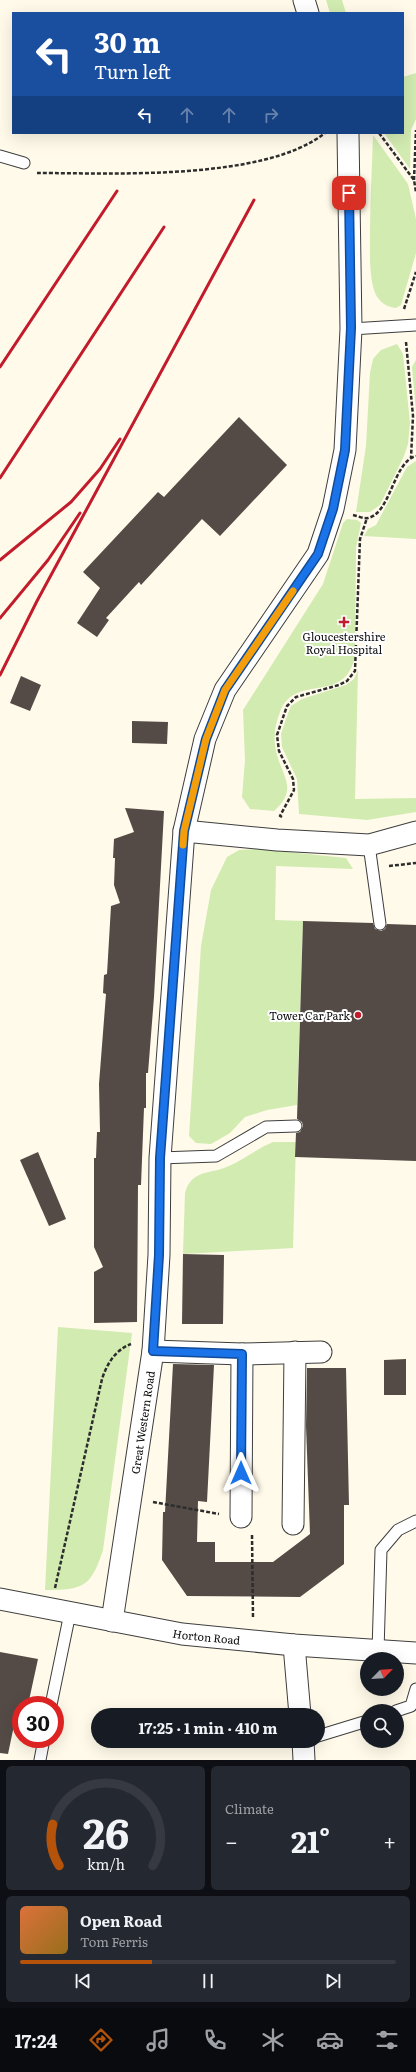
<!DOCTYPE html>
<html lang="en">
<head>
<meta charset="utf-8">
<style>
	:root { --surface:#171b24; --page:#242831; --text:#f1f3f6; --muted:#9ea1a6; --line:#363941; --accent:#b45309 }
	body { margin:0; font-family:Literata,serif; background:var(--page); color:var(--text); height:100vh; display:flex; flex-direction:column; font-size:15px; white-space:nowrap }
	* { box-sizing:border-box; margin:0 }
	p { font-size:13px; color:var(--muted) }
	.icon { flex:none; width:22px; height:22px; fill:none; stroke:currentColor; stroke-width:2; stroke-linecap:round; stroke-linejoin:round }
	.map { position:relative; height:1760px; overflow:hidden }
	.panel { display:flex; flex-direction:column; gap:6px; padding:6px; background:#0d0f14; flex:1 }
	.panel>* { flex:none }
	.top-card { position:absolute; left:12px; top:12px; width:392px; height:122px; border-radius:0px; box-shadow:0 4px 16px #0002; background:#1a4fa0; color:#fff; overflow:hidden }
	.needle { width:26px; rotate:65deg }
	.tools { position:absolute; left:360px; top:1652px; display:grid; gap:8px }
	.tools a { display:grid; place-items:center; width:44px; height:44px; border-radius:50%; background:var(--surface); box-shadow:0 4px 16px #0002; font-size:20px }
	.speed { position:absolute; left:12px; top:1696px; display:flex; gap:8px; font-size:20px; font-weight:700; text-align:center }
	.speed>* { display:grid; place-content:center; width:52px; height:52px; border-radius:50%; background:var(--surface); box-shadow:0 4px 16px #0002; line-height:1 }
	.speed .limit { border:6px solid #d22; background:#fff; color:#111 }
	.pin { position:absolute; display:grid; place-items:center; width:34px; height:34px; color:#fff; margin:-17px; border-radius:8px; box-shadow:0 2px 6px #0006 }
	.me { position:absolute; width:44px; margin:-22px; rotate:0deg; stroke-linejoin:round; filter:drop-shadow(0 0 3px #0008) }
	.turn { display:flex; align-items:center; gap:14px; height:84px; padding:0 16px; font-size:18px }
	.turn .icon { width:52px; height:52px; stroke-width:2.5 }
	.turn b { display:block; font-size:28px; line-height:34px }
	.lanes { display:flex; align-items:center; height:38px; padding:0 16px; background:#0003; justify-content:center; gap:20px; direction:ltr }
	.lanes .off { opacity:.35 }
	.big { font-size:30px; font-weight:700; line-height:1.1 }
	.panel .widget { flex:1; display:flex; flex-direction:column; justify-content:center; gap:6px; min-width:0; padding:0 14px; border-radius:6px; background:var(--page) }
	.panel .dial { align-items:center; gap:0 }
	.dial svg { height:104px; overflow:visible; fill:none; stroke:var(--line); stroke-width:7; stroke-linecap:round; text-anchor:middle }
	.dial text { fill:var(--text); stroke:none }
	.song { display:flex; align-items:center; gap:12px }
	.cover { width:48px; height:48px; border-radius:6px; background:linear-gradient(135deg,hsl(20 70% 55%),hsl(40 70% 35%)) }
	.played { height:4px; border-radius:2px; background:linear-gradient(90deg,var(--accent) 35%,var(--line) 35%) }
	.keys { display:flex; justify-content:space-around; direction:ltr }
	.heat { display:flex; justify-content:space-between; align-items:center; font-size:22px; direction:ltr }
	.panel .tiles { flex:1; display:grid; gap:6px; grid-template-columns:1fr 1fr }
	.widget:last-child { grid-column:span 2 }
	.trip { position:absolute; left:91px; top:1708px; width:234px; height:40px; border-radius:20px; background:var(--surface); box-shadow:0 4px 16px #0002; font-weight:700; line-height:40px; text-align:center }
	.tab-bar { display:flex; height:64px; justify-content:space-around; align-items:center; background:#090b0e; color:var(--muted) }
	.tab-bar .icon { width:28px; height:28px }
	.tab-bar .current { color:var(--accent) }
	.tab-bar b { font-size:18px; color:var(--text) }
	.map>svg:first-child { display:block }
	.green { fill:#d2ebb1 }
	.building { fill:#544b47 }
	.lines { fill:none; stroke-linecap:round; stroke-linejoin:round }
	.lane-casing { stroke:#3e3e3e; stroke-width:13 }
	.street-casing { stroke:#3e3e3e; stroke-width:23 }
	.path { stroke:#2d2d2d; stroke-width:2.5; stroke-dasharray:4 2; stroke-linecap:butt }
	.lane { stroke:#fff; stroke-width:11 }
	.street { stroke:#fff; stroke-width:21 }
	.rail { stroke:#c21c2c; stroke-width:3 }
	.route-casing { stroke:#114b97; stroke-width:10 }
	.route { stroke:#1a73e8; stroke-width:7 }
	.slow { stroke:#f59e0b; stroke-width:7 }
	.poi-dot { fill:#c21c2c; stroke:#fff; stroke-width:1.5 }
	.labels { text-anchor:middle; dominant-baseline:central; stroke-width:4; stroke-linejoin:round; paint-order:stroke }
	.poi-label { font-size:11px; fill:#0b0b0b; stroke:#fff }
	.street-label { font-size:11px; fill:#0b0b0b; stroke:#fff }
</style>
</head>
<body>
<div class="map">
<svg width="416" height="1760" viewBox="0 0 416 1760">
	<rect width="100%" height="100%" fill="#fffae9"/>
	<g class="green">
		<path d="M326,0H342L346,13H330Z"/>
		<path d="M416,73V119L411,130L410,169L384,133H403V77Z"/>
		<path d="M373,135L408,184L416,219V253L401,305L396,308C385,307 377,300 374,290C369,273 370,252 370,234C370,201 372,168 373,135Z"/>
		<path d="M397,344L403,354L410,423L408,444L404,456L380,505L370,512H356L366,446L370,373L373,359L381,350Z"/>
		<path d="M416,360V412L412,367Z"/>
		<path d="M416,461V539L364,536L368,529L376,525L407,467Z"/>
		<path d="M347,519L357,520L361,523L356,548L355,656C345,706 295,672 280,712C275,725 273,737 276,751C282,777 299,789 274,811L250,809L242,797L245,760L243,710L323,584L343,523Z"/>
		<path d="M358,670L355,799L416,798V812L367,820L299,814L297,779L282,747L281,734L287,716L291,706L302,699L346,685L354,679Z"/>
		<path d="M259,849L346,858L353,869L276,866L275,920L303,921L297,1105L267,1110L245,1117L230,1133L211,1144L196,1143L189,1136L201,946L211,890L227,857L239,850Z"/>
		<path d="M273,1142H296L293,1248L183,1254L185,1193C191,1171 207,1174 224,1168C241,1162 256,1149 273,1142Z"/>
		<path d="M58,1327L132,1333L103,1550C91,1587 83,1590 45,1590Z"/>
	</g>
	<g class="building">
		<path d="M239,417L287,465L220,536L202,519L141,585L139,582L106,618L109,620L97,637L77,623L100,588L83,572L158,492L164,497Z"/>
		<path d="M21,676L41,685L30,711L10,703Z"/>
		<path d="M132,721L168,722L167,744L132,743Z"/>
		<path d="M125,808L164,811L154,997L148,1073H146V1108H144L141,1185H138L137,1322L94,1323V1272L103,1267L94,1247V1158H96L97,1132H100L99,1084L106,994L103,993L104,975L107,974L111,906L120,903L114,885L115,858H113L114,839L134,832Z"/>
		<path d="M303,921L373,923L375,929L381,931L385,929L387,924L416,925V1161L295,1157L296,1133L300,1132L303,1126L302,1122L297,1119Z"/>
		<path d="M38,1152L66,1219L49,1226L20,1160Z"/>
		<path d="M183,1254L224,1255L223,1324H182Z"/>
		<path d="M406,1359V1395H384V1360Z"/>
		<path d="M173,1364L214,1365L207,1502L198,1501L197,1542H215V1562H273L310,1534L306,1426L307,1368H346L349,1505H344V1564L300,1597L187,1596L162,1560L163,1512H165Z"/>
		<path d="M0,1652L38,1659L28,1705H21V1712L17,1711L8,1754L0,1753Z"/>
	</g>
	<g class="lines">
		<g class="lane-casing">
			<g id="lane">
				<path d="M0,156L24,163"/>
				<path d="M351,329L416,325"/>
				<path d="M369,845L380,924"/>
				<path d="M160,1158L216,1156L266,1127L296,1126"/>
				<path d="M378,1651L381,1550L398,1530L416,1521"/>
				<path d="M51,1705L70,1613"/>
				<path d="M396,1711L411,1706L416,1689"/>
				<path d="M318,1736L367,1721"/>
				<path d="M40,1760L44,1739"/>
			</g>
		</g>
		<g class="street-casing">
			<g id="street">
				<path d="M304,0L308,13"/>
				<path d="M184,831L277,840L369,845L416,832"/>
				<path d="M153,1351L242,1354L321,1352"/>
				<path d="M241,1517L242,1354"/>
				<path d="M293,1524L295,1352"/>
				<path id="s1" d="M0,1599L182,1634L294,1645L416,1653"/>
				<path id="s2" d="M112,1621L153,1351L159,1255L160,1158L184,831L205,739L225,690L318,554L333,509L345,450L351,329L348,133"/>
				<path d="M294,1645L300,1715"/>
				<path d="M303,1741L304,1760"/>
			</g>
		</g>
		<g class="path">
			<path d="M379,133L414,180L416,192"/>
			<path d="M37,173C114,173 264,181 325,133"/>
			<path d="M414,180L416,130"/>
			<path d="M404,309L416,272"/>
			<path d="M406,342L413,416L411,458"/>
			<path d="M353,515C358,516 364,519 368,518C391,513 393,462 416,456"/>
			<path d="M282,817L280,816L294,790L293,779L279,751L277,735L287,706L296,697L339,685L347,681L355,671L360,539L367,518"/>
			<path d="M389,866L416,863"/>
			<path d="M153,1502L219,1514"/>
			<path d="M252,1535L253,1618"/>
			<path d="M55,1588L102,1379C107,1364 115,1350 131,1344"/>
		</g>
		<use href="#lane" class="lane"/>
		<use href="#street" class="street"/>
		<g class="rail">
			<path d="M0,367L117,191"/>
			<path d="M0,478L164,227"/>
			<path d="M0,560L71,502L100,469L120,439"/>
			<path d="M0,618L48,560L80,513"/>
			<path d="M0,675L37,601L254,200"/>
		</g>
	</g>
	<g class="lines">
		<g class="route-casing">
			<path id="route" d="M241,1473L242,1354L153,1351L159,1255L160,1158L184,831L206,739L225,690L318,554L333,509L345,450L351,328L349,193"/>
		</g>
		<use href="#route" class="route"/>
		<path class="slow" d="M183,845L184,831L206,739L225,690L293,591"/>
	</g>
	<g class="poi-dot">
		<path d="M342 616h4v4h4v4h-4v4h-4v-4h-4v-4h4z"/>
		<circle cx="358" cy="1015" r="4"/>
	</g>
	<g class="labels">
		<g class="poi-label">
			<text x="344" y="636">Gloucestershire<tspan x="344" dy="13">Royal Hospital</tspan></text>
			<text x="350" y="1015" text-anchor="end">Tower Car Park</text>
		</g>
		<g class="street-label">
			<text stroke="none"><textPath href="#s2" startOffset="201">Great Western Road</textPath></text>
			<text stroke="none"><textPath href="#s1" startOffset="210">Horton Road</textPath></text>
		</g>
	</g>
</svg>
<div class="tools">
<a><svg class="needle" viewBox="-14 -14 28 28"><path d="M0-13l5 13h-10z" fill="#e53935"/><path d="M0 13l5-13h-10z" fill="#9ea1a6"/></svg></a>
<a><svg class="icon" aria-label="search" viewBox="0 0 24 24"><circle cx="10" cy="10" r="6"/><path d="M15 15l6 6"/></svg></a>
</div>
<div class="speed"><div class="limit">30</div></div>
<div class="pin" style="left:349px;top:193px;background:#d93025"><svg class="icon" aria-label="arrive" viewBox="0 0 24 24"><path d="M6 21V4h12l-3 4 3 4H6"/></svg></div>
<svg class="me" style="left:241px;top:1473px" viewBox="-20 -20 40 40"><path d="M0-17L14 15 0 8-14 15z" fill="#1a73e8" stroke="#fff" stroke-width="4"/></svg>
<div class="trip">17:25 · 1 min · 410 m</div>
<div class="top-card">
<div class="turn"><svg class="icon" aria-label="left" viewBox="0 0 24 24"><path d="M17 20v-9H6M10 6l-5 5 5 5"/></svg><div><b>30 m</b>Turn left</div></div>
<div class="lanes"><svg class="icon" aria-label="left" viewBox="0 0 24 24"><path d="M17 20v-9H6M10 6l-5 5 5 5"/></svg><svg class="icon off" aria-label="ahead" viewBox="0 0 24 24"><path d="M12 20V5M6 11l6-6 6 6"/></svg><svg class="icon off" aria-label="ahead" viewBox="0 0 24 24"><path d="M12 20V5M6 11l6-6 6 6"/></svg><svg class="icon off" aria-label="right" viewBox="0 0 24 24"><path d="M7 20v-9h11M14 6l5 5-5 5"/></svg></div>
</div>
</div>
<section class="panel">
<div class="tiles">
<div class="widget dial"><svg viewBox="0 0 100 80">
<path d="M14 69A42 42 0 1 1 86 69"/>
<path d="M14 69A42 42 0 0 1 9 37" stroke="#b45309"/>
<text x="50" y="56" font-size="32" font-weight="700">26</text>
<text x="50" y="72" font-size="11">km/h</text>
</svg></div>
<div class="widget"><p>Climate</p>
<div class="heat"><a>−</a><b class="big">21°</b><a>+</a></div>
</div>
<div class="widget">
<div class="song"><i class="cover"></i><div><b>Open Road</b><p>Tom Ferris</p></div></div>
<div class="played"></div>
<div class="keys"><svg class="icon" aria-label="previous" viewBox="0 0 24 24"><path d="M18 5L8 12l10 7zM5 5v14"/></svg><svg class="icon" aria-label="pause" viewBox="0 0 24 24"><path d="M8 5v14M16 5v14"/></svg><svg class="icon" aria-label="next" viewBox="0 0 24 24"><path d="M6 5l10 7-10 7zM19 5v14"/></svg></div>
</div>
</div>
</section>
<nav class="tab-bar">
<b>17:24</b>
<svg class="icon current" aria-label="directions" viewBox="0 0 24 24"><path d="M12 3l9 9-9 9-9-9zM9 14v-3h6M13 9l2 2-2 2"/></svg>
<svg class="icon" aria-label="music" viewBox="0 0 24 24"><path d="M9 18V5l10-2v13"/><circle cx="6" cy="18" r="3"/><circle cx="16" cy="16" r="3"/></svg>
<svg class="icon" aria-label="phone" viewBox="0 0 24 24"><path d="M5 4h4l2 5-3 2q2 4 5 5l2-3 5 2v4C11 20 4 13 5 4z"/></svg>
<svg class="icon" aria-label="climate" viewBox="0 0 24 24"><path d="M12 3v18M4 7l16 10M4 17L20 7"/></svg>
<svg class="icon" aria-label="car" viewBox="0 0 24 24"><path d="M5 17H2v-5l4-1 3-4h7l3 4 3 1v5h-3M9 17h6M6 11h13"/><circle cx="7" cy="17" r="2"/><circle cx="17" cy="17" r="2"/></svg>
<svg class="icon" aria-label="filters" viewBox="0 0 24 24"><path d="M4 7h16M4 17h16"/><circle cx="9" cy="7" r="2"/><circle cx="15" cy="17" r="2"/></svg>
</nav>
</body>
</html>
